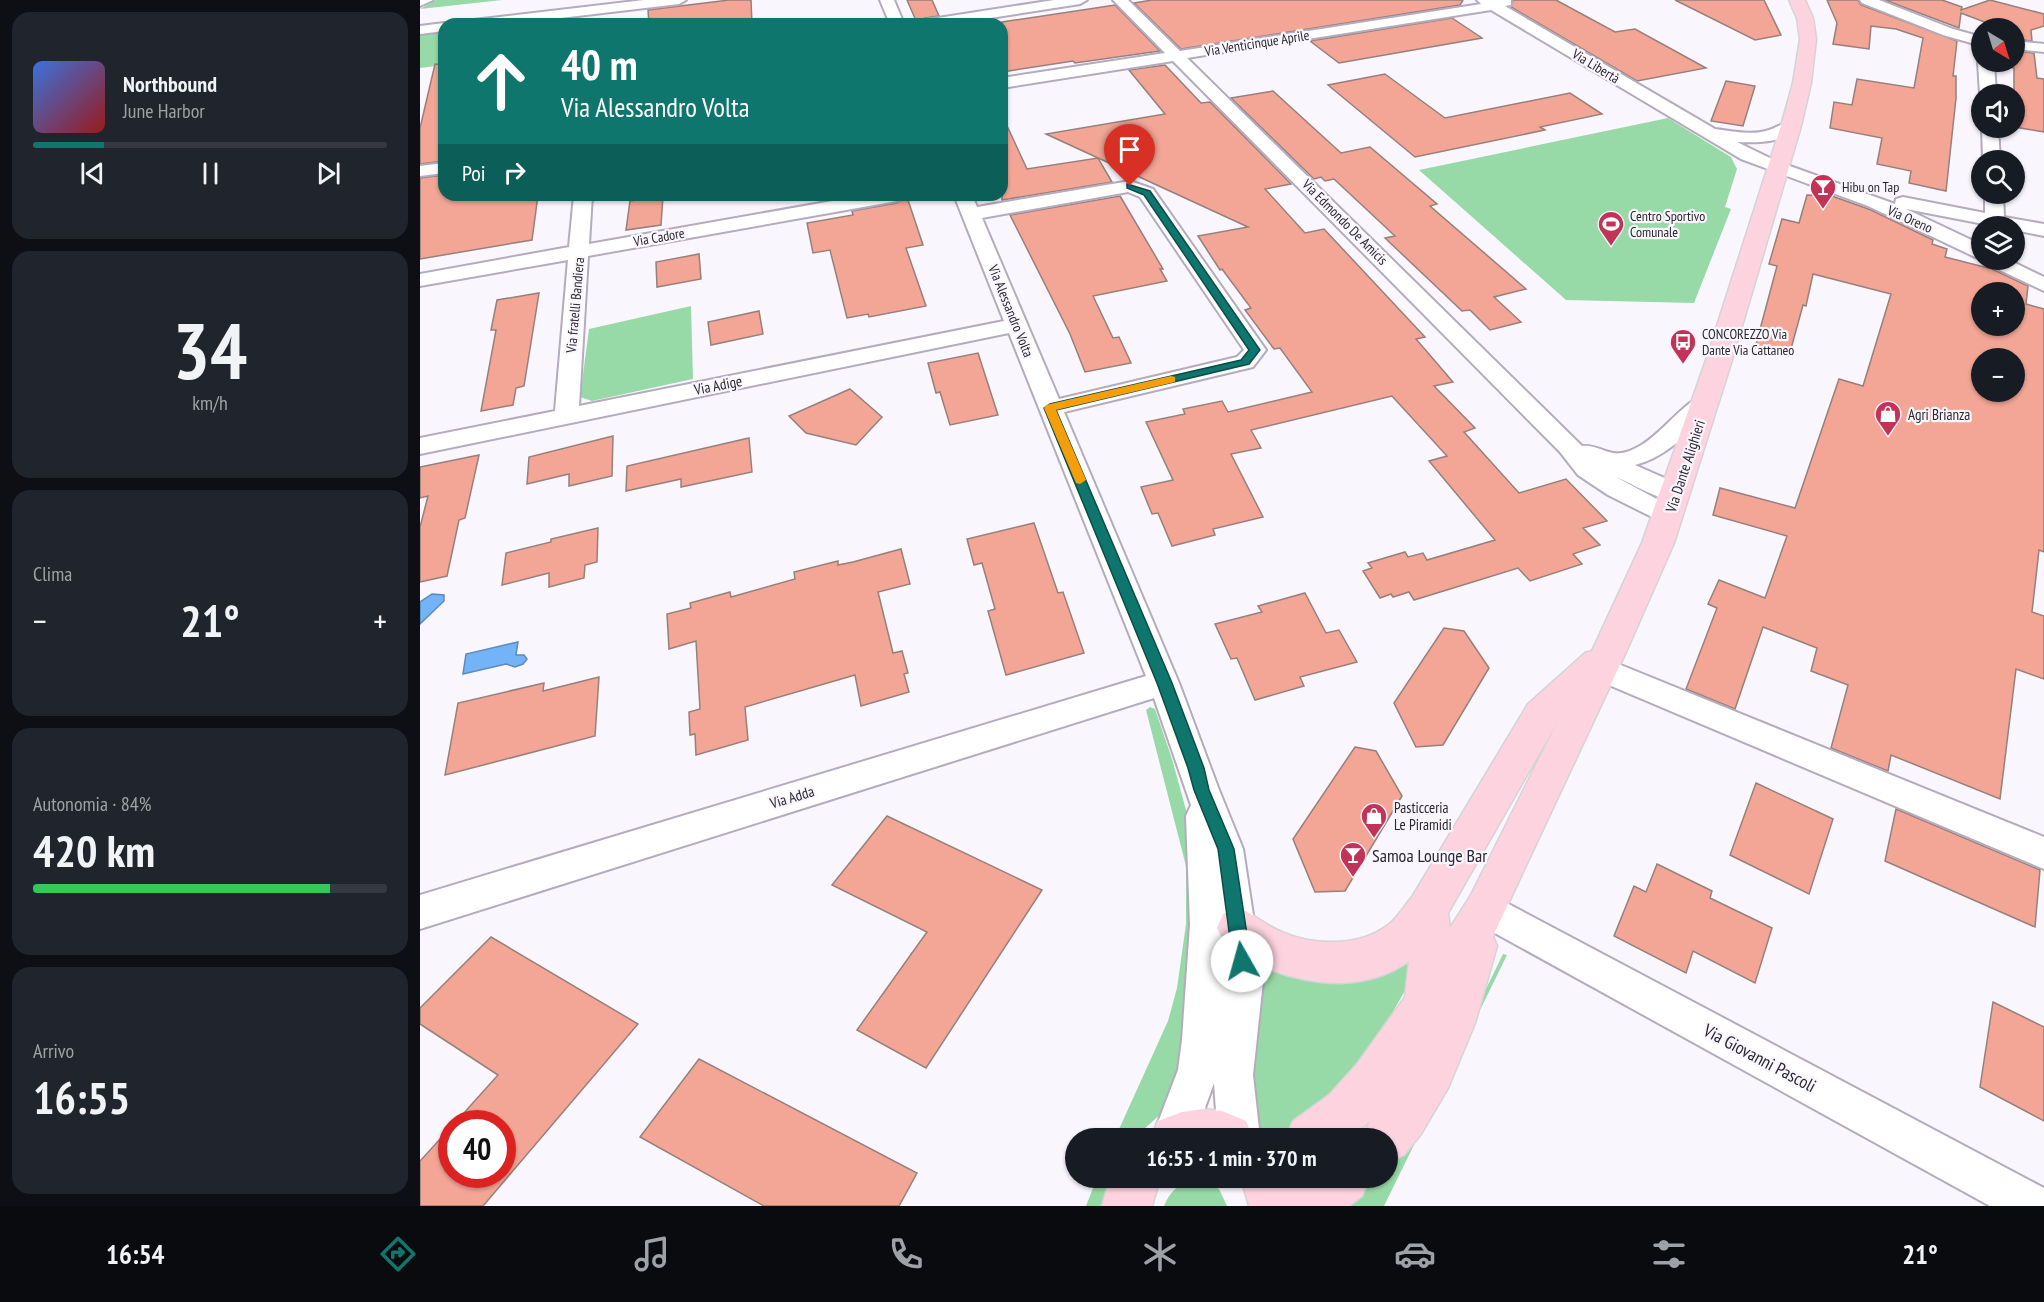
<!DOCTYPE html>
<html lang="it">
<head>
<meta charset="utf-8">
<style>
	:root { --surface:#171b24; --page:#20242c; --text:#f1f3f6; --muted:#9ea1a6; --line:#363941; --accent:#0f766e }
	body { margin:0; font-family:"PT Sans Narrow",sans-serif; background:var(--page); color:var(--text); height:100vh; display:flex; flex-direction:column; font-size:22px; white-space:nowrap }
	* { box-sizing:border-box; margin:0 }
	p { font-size:20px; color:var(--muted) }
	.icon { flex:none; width:33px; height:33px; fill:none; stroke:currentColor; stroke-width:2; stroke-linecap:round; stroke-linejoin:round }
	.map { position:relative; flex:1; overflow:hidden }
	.drawer { display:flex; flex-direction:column; gap:12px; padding:12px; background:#0d0f14; width:420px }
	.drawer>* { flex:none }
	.banner { position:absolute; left:18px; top:18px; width:570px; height:183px; border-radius:18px; box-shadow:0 2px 4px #0004; background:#0f766e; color:#fff; overflow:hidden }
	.needle { width:39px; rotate:142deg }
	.controls { position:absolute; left:1551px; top:18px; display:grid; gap:12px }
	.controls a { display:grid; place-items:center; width:54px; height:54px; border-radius:50%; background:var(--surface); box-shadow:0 2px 4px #0004; font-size:30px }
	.speed { position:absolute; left:18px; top:1110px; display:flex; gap:12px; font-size:30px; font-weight:700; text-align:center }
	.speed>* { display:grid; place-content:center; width:78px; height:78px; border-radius:50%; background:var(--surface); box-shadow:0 2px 4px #0004; line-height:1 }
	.speed .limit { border:9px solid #d22; background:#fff; color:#111 }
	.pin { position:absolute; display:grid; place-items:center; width:51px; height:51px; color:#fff; margin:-62px -26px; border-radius:50% 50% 50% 0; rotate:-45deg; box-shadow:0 0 6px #0007 }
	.pin .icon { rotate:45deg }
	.me { position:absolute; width:66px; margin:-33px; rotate:353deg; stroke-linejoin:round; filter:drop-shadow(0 0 4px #0008) }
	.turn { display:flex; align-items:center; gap:21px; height:126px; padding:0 24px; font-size:27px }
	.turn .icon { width:78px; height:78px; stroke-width:2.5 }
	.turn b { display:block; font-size:42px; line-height:51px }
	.then { display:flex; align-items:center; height:57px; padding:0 24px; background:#0003; gap:12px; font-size:22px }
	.big { font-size:45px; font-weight:700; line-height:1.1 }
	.drawer .card { flex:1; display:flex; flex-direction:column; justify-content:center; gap:9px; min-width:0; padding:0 21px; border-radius:18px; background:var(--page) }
	.drawer .dial { align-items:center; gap:0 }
	.dial b { font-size:78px; line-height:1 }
	.song { display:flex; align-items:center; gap:18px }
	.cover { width:72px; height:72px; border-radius:9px; background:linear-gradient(135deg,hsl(220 70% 55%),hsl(0 70% 35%)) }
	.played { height:6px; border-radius:3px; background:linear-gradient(90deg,var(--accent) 20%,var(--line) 20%) }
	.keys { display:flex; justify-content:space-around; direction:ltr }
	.heat { display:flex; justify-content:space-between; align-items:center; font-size:33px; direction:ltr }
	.charge { height:9px; border-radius:4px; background:linear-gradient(90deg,#34c759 84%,var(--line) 0) }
	.trip { position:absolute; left:645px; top:1128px; width:333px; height:60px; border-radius:30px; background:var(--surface); box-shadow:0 2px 4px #0004; font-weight:700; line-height:60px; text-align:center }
	.menu { display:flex; height:96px; justify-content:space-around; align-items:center; background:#090b0e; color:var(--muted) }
	.menu .icon { width:42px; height:42px }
	.menu .on { color:var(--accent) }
	.menu b { font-size:27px; color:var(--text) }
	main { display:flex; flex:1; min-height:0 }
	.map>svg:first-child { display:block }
	.green { fill:#98daa7 }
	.water { fill:#72b4f7; stroke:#5d8abb; stroke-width:1.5 }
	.building { fill:#f3a696; stroke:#97807b; stroke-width:1.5; fill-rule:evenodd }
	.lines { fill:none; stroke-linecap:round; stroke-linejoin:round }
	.minor-casing { stroke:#b5abbe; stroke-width:4 }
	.major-casing { stroke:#d5d4d5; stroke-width:3 }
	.minor { fill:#fff; fill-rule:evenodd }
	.major { fill:#fdd3df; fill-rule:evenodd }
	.route { fill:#0f766e; stroke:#0a4d48; stroke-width:1.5 }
	.slow { fill:#f59e0b }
	.labels { text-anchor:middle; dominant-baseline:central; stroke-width:4.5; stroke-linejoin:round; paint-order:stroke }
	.far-street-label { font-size:14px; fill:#2b272e; stroke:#faf6fe }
	.far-poi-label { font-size:14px; fill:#2b272e; stroke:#faf6fe; text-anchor:start }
	.street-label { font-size:15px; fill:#2b272e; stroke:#faf6fe }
	.poi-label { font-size:15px; fill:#2b272e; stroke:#faf6fe; text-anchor:start }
	.near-poi-label { font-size:18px; fill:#2b272e; stroke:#faf6fe; text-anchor:start }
	.near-street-label { font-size:18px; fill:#2b272e; stroke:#faf6fe }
</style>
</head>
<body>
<main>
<section class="drawer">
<div class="card">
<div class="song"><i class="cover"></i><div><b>Northbound</b><p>June Harbor</p></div></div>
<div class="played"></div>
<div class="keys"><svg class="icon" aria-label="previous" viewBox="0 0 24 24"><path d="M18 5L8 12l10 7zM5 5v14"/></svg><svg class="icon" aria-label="pause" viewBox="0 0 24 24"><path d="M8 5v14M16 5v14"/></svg><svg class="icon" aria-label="next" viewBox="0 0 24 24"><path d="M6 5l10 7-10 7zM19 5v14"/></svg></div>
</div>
<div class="card dial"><b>34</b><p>km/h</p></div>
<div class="card"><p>Clima</p>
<div class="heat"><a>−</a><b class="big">21°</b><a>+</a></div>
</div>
<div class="card"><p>Autonomia · 84%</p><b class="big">420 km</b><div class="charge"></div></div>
<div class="card"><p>Arrivo</p><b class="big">16:55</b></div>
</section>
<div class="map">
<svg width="1624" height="1206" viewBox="0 0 1624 1206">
	<rect width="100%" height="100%" fill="#faf6fe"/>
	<g class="green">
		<path d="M16,0H82L0,9Z"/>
		<path d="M24,32V65L0,68V35Z"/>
		<path d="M1248,118L1311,157L1317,169L1305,207L1311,209L1274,303L1146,300L999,170Z"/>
		<path d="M271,306L273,379L172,401L160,397L169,329Z"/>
		<path d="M730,707L735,709L752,759L774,839L769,1051L753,1103L714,1138H695L748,1021L757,988L766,924V866L726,710Z"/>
		<path d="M1083,954L1087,955L964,1206H923L953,1178H968V1163L993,1139Z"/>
		<path d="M990,960L986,989L934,1079L872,1132L848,1135L840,1130L835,1120L832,1076L836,964Z"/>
		<path d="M677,1178H689L682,1206H666Z"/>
		<path d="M780,1179L799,1189L807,1206H744C751,1189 762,1181 780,1179Z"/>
	</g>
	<g class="water">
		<path d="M12,594L24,595V601L0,624V602Z"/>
		<path d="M98,642L96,655H104L107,659L103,664L95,667L86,664L43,674L46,654Z"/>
	</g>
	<g class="building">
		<path d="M309,0H331L332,24H229L228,10Z"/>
		<path d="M487,0H512L519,16L505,18L497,23Z"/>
		<path d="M732,0H1043L1040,5L761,49L714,3Z"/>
		<path d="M1093,0H1136L1195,32L1215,29L1286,68L1217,81L1091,7Z"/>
		<path d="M1255,0H1344L1361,35L1335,40Z"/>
		<path d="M1407,0H1438L1441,5L1537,41L1533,76H1536V98L1526,191L1489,183L1491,171L1457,164L1462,138L1410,128L1414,102L1432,105L1437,79L1494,88L1503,38L1476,29L1451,26L1449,49L1413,44L1417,23Z"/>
		<path d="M1465,0H1522L1542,7L1541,10L1570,0L1624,14V26L1611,30L1612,41L1594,39V28H1580L1541,13L1539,28Z"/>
		<path d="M695,5L740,51L655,63L653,61L582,72V22Z"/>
		<path d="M1032,18L1062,38L919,63L890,41Z"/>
		<path d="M1594,51L1614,53L1617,78L1624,79V132L1594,127V68L1583,66L1582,62H1594Z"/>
		<path d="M15,64L24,65V161L0,164V128Z"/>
		<path d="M745,65L781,103L790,102L871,184L845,189L885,233L904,229L1005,337L996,339L1033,382L1014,386L1055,428L1044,432L1099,493L1146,479L1187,521L1163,528L1180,545L1153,554L1162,564L1110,581L1098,568L994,600L989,592L973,597L971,594L960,598L943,571L952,568L948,563L985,552L988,557L1003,553L1007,560L1075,540L1009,461L1027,456L972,396L831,430L841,448L811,454L843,517L793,529L795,535L752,546L738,513L732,514L721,487L753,480L726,422L765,414L763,409L802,401L808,412L892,392L860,348L854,349L825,310L831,308L802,269L800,270L778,236L828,227L626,134L745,114L709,70Z"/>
		<path d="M965,74L1025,118L1150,93L1182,114L1120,127L1125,130L995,157L908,85Z"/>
		<path d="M1306,81L1335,86L1323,126L1291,121Z"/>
		<path d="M853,91L921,153L950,147L1017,204L1010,206L1106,289L1074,297L1101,322L1070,330L1050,310L1042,311L965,238L975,236L914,179L905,181L901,177L894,179L811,98Z"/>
		<path d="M582,115L607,169L678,158L692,182L582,200Z"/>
		<path d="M24,175V195H118L112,240L0,259V178Z"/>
		<path d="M1387,195L1412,196L1451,210L1513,240L1512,244L1527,249L1525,257L1572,269L1608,286L1606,304L1624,309V552L1619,550L1612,612L1624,616V679L1596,669L1580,799L1471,755L1468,771L1411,748L1428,685L1391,671L1397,648L1343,627L1315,709L1266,689L1297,608L1288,604L1299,580L1345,598L1367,536L1293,515L1300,488L1375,508L1419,379L1443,386L1471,294L1393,274L1386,306L1383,305L1369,356L1335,348L1357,266L1349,264L1362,219L1379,223ZM1562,292H1594V326H1562ZM1562,358H1594V392H1562Z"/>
		<path d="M243,196L241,225L206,230L210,201Z"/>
		<path d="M700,196L743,269H740L747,281L673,296L693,338L699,337L711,363L665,372L650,334L590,215Z"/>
		<path d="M487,197L503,245L486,248L506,306L449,317L448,314L427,318L410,250L393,253L387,223L433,215L432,211L477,203Z"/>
		<path d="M279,254L281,279L237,287L236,262Z"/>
		<path d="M119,293L104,386L96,388L93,405L61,411L76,330H71L77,300Z"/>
		<path d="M339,311L343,334L291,345L288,322Z"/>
		<path d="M558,353L578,415L530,425L520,392L516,393L508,363Z"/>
		<path d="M430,389L462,417L436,445L386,433L369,416Z"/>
		<path d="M193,436L192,476L149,486V474L107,484L109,457Z"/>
		<path d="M329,438L332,472L261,487V479L206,491L207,466Z"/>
		<path d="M59,455L45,518L39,520L27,576L0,582V527L8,496L0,498V467Z"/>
		<path d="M614,523L638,593L643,592L664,653L586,675L568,611L575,609L562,563L554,565L547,539Z"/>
		<path d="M178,528L177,562L165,565L164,578L129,587V573L82,585L86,553L131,542V539Z"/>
		<path d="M481,549L490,584L458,592L473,653L482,651L488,673L484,674L489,692L441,706L435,675L325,707L328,740L276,755L275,734L270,735L269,712L280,709L276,641L249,649L247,614L271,608L270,603L310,592L311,597L375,579L374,572L418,561V565L433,562Z"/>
		<path d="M885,593L906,633L919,630L937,662L880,677L884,686L835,700L817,658L811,659L795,624L842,612L838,606Z"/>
		<path d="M1024,628L1044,631L1069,668L1023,745L996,747L974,703Z"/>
		<path d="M179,677L175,736L25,775L38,703L124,683L123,691Z"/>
		<path d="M935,747L956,751L982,796L925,891L895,892L873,839Z"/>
		<path d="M1336,783L1413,819L1389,894L1310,855Z"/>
		<path d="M1476,809L1620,870L1615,927L1465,861Z"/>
		<path d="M467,816L622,890L506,1068L437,1030L507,932L412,885Z"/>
		<path d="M1237,864L1292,891L1290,898L1352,928L1335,983L1273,951L1266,973L1194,936L1214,886L1226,892Z"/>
		<path d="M71,937L218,1024L63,1206H0V1161L32,1126V1174H82V1124H34L78,1075L0,1024V1008Z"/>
		<path d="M1573,1002L1624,1027V1121L1560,1087Z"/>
		<path d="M279,1059L497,1173L479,1206H344L220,1137Z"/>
	</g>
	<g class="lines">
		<g class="minor-casing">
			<g id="minor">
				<path d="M0,0H13L0,6Z"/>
				<path d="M224,0H266L259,4L90,24H47L54,20Z"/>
				<path d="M460,0H474L484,24H470Z"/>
				<path d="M634,0H667L660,4L532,24H498L505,20Z"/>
				<path d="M693,0H708L760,51L1061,4L1057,0H1091V5L1085,6L1295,129C1313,131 1332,136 1349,130C1359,127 1366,120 1377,122L1379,126C1366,143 1337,143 1317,142L1356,161L1475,204L1476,199L1483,197L1565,213V194H1583L1584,217L1624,224V236L1594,230V226H1574L1486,209L1562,245V259L1555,257L1448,206L1321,159L1071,10L767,58L1162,446C1183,444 1189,462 1216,448C1238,438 1262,404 1279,398C1285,396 1288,398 1293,399L1297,404L1293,409C1270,431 1247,457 1215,465L1265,487L1269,493L1265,499C1244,505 1216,485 1196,477L1257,510L1261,516L1257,522L1248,525L1188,495L1158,475L1140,452L753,61L582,88V78L745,53Z"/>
				<path d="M1440,0H1459L1533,29L1562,37V46L1523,35L1442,3Z"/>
				<path d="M24,23L29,24H24V31L0,34V26Z"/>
				<path d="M1594,41L1624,44V52L1594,49Z"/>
				<path d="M1561,59L1562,62H1574L1576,94L1562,96L1560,94L1558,62Z"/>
				<path d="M1562,128H1578L1580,160H1563Z"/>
				<path d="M24,163V173L0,176V166Z"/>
				<path d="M710,181L733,189L846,350L833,367L644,412L759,683L799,790L823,849L843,981L833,1075L840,1138H798L794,1083L774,1138H732L758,1070L762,1040L770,925L766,816L771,805L734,698L0,929V895L726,676L589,333L0,454V438L135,411L148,260L0,286V274L149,247L154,195H172L169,244L446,195H486L483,199L477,201L168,256L159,406L584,321L534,195H552L557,207ZM708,192L720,197L824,350L817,357L639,399L562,218Z"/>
				<path d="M1564,260H1589L1624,277V291L1567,264Z"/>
				<path d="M1181,657L1624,837V869L1170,677L1166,669L1170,661Z"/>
				<path d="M1066,892L1624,1188V1206H1570L1053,921L1048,909L1053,897Z"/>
			</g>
		</g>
		<g class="major-casing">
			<g id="major">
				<path d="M1369,0H1385L1393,18L1396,39L1391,83L1381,126L1312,360L1254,543L1206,652L1073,936L1077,946L1055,1023L1028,1088L1001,1134L984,1155L968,1162V1138H943L950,1121L930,1138H866L873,1121L909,1095L937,1064L985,997L989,961C946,992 892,986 846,968C825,959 806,949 797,928L803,914L818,908C834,914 846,926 862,932C894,946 940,947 968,925C978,918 984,906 992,897L1108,704L1165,653L1172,651L1222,543L1286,360L1361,126L1373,83L1380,39L1377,18ZM1138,721L1051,895L1030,928L1028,913Z"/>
				<path d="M782,1109L802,1111L826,1121L833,1138H731L738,1121L762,1112Z"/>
				<path d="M690,1178H740L732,1206H682Z"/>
				<path d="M821,1178H871L874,1188L886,1178H949L942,1196L929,1206H829Z"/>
			</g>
		</g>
		<use href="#minor" class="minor"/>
		<use href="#major" class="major"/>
	</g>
	<path class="route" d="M707,184L730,191L840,350L829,364L636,410L752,683L784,768L789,790L814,849L831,961L828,967L822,970L816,967L813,961L798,849L774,790L768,768L737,683L624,408L630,404L821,360L829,350L724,195L707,188Z"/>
	<path class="slow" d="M751,376L755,377V382L636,410L666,480L660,484L656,483L624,408L626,405Z"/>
	<defs>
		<g id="bar-pin" transform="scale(1.35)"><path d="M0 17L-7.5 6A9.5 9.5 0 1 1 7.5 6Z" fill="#c33358" stroke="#faf6fe"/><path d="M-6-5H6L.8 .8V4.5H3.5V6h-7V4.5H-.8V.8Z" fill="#fff"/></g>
		<g id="stadium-pin" transform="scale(1.35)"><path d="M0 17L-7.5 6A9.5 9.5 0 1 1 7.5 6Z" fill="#c33358" stroke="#faf6fe"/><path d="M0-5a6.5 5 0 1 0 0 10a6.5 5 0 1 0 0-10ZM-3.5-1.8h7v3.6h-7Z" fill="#fff"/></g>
		<g id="bus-pin" transform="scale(1.35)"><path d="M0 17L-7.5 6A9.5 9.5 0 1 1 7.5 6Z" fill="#c33358" stroke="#faf6fe"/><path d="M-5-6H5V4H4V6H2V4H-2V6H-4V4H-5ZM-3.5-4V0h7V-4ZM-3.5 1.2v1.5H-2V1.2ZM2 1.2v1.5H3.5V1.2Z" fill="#fff"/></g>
		<g id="shop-pin" transform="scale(1.35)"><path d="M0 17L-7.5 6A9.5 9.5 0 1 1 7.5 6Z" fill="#c33358" stroke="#faf6fe"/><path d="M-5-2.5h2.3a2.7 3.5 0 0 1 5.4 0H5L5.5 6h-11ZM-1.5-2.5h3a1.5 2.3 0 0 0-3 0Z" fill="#fff"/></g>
	</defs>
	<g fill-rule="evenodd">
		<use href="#bar-pin" x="1403" y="187"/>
		<use href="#stadium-pin" x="1191" y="224"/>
		<use href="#bus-pin" x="1263" y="342"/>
		<use href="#shop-pin" x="1468" y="414"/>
		<use href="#shop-pin" x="954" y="816"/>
		<use href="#bar-pin" x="933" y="855"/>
	</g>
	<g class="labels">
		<g class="far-street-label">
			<text transform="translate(837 43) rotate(-9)">Via Venticinque Aprile</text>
			<text transform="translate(1176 66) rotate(31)">Via Libertà</text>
			<text transform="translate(1490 219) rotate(24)">Via Oreno</text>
			<text transform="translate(925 222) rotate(45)">Via Edmondo De Amicis</text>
			<text transform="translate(239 237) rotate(-10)">Via Cadore</text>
			<text transform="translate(155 305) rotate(-85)">Via fratelli Bandiera</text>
			<text transform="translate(591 311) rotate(68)">Via Alessandro Volta</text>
		</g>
		<g class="far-poi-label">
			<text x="1422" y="187">Hibu on Tap</text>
			<text x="1210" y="216">Centro Sportivo<tspan x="1210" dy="16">Comunale</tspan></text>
			<text x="1282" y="334">CONCOREZZO Via<tspan x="1282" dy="16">Dante Via Cattaneo</tspan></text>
		</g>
		<g class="street-label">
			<text transform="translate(298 385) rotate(-11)">Via Adige</text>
			<text transform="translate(1265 466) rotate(-72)">Via Dante Alighieri</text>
			<text transform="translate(372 797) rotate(-17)">Via Adda</text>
		</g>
		<g class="poi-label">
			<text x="1488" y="414">Agri Brianza</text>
			<text x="974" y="807">Pasticceria<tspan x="974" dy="17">Le Piramidi</tspan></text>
		</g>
		<g class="near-poi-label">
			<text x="952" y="855">Samoa Lounge Bar</text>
		</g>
		<g class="near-street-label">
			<text transform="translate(1340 1058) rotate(28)">Via Giovanni Pascoli</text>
		</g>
	</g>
</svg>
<div class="controls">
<a><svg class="needle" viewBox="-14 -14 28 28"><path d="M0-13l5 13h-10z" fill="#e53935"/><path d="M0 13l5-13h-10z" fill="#9ea1a6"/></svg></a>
<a><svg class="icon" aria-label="sound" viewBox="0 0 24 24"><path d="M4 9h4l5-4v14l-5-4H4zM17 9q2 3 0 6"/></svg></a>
<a><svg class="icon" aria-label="search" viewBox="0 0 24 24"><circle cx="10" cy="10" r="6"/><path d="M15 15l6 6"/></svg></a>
<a><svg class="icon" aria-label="layers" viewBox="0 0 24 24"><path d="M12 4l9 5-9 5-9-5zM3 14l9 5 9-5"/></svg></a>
<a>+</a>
<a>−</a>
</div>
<div class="speed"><div class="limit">40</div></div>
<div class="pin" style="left:710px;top:186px;background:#d93025"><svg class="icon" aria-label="arrive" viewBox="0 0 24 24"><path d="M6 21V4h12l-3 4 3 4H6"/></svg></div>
<svg class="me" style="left:822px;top:961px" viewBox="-20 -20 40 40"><circle r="19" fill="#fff"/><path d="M0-13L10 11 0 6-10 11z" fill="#0f766e"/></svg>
<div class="trip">16:55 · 1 min · 370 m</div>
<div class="banner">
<div class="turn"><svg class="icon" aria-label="ahead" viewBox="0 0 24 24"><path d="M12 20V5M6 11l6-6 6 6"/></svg><div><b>40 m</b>Via Alessandro Volta</div></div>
<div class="then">Poi<svg class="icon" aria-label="right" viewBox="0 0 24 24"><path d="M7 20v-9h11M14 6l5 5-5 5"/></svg></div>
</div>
</div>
</main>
<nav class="menu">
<b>16:54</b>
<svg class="icon on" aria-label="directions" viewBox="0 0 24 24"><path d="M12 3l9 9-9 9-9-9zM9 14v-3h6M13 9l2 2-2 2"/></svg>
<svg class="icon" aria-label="music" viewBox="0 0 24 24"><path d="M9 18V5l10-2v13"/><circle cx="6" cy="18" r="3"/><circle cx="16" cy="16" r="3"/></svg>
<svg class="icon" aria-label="phone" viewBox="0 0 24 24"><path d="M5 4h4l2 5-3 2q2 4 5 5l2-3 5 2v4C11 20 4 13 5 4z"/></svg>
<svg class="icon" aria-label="climate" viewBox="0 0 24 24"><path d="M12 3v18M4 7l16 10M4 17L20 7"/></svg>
<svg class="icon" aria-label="car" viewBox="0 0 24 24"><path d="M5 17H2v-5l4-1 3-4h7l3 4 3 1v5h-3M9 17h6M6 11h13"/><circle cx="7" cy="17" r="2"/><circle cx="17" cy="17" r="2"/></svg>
<svg class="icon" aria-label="filters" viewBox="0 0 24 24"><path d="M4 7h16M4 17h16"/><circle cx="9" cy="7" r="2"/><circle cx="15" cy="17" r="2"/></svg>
<b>21°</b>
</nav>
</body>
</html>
